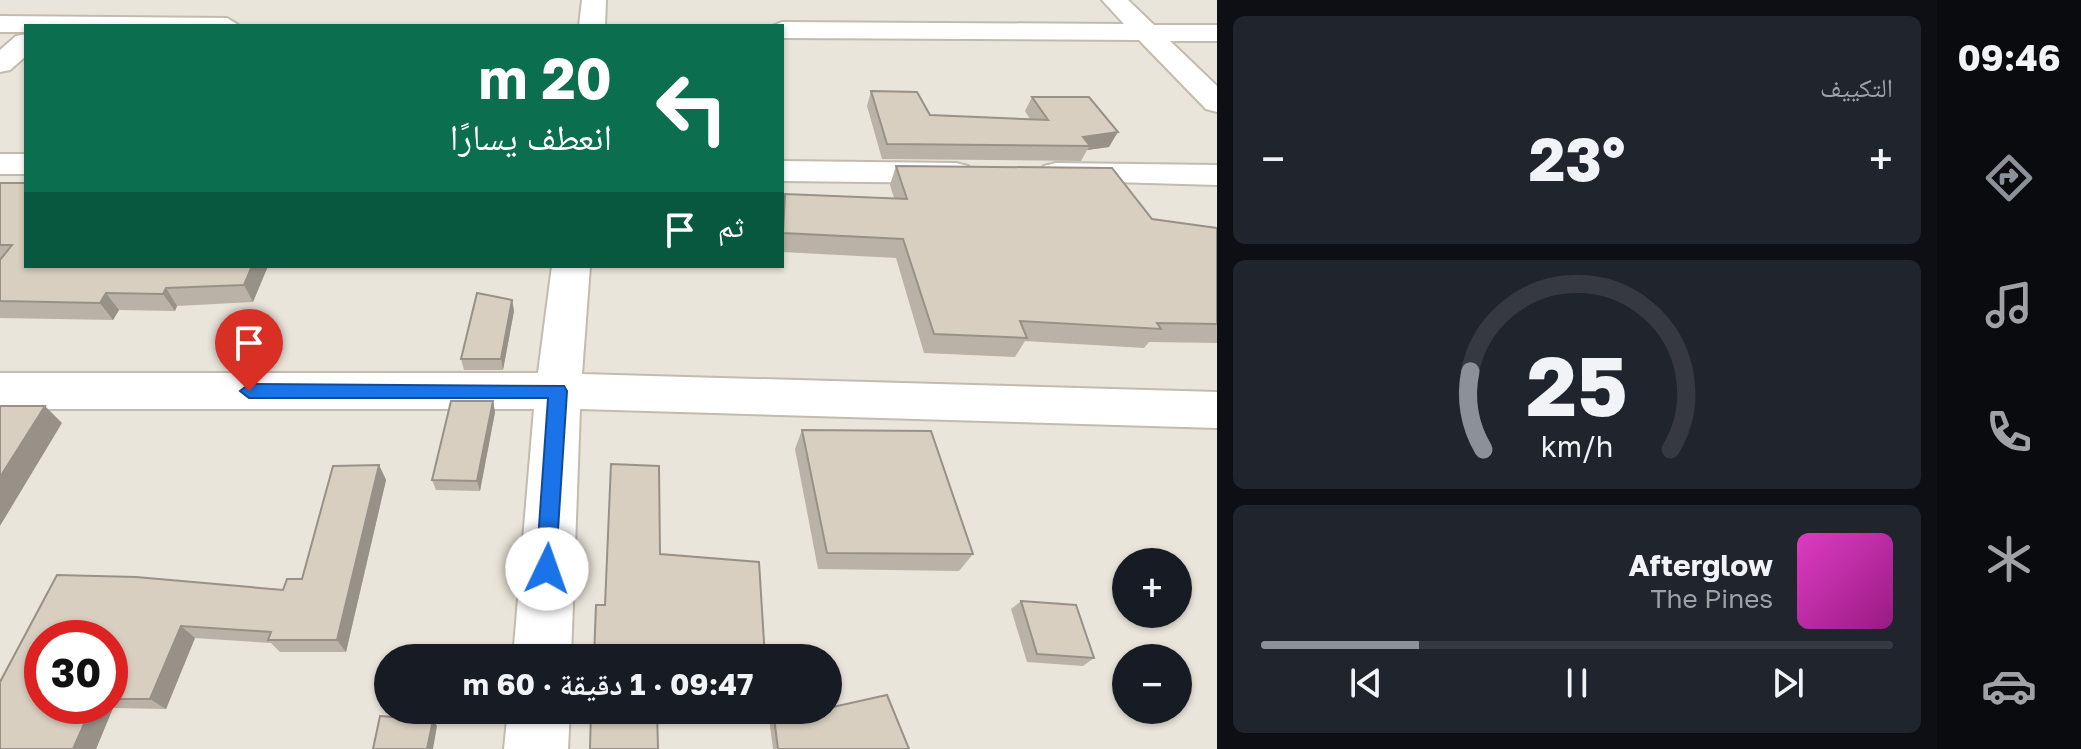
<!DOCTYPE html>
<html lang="ar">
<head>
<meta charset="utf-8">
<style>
	:root { --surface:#171b24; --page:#20242c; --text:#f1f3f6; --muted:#9ea1a6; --line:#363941; --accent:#8c9099 }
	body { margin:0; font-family:"Golos Text","Noto Naskh Arabic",sans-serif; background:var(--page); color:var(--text); direction:rtl; height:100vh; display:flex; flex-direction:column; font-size:30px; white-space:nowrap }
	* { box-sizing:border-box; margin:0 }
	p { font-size:26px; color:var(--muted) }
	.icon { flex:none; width:44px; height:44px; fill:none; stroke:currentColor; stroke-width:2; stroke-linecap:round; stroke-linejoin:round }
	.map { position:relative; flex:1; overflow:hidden; direction:ltr }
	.drawer { display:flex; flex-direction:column; gap:16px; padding:16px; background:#0d0f14; width:720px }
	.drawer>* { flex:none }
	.hud { position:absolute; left:24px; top:24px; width:760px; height:244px; border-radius:0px; box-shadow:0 2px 6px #0004; direction:rtl; background:#0b6e4f; color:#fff; overflow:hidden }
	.controls { position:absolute; left:1112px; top:548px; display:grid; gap:16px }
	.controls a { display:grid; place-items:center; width:80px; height:80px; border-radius:50%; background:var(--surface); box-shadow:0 2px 6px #0004; font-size:40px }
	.speed { position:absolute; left:24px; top:620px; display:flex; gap:16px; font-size:40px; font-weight:700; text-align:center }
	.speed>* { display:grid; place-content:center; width:104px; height:104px; border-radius:50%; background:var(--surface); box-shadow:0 2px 6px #0004; line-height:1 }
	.speed .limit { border:12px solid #d22; background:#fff; color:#111 }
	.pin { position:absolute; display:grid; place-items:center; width:68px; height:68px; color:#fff; margin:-82px -34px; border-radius:50% 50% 50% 0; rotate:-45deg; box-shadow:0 0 8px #0007 }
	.pin .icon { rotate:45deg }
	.me { position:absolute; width:88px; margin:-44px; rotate:3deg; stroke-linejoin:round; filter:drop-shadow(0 0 6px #0008) }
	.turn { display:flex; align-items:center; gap:28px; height:168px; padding:0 40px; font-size:36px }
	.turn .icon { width:104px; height:104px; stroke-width:2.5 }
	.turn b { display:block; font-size:56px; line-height:68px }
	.then { display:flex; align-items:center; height:76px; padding:0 40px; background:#0003; gap:16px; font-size:30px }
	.big { font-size:60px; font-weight:700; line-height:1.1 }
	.drawer .card { flex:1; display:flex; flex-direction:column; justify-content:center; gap:12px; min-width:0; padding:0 28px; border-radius:12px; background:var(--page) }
	.drawer .dial { align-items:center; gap:0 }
	.dial svg { height:208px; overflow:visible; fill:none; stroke:var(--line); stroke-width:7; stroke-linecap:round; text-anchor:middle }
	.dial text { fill:var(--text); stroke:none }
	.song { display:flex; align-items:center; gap:24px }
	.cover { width:96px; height:96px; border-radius:12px; background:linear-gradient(135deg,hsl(310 70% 55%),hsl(310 70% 35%)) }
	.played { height:8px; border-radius:4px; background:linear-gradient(90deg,var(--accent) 25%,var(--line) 25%) }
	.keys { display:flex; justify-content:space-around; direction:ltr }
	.heat { display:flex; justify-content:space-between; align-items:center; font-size:44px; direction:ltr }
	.trip { position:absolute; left:374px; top:644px; width:468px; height:80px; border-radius:40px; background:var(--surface); box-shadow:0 2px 6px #0004; font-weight:700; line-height:80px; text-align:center; direction:rtl }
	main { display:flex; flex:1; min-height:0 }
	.dock { display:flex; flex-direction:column; width:144px; justify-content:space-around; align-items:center; background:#090b0e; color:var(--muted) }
	.dock .icon { width:56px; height:56px }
	.dock .selected { color:var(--accent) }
	.dock b { font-size:36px; color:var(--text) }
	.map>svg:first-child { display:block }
	.residential { fill:#eae5da; fill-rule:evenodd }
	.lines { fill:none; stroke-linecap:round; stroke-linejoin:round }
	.minor-casing { stroke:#c2bbae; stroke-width:4 }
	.minor { fill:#fff; fill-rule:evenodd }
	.wall { fill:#bab2a6; fill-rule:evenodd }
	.shaded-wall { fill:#979187 }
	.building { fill:#d8cfc1; stroke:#979187; stroke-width:2 }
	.route { fill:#1a73e8; stroke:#114b97; stroke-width:2 }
</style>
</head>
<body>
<main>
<nav class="dock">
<b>09:46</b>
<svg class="icon selected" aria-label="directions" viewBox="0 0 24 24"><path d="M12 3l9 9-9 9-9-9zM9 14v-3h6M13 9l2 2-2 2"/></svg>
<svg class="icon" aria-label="music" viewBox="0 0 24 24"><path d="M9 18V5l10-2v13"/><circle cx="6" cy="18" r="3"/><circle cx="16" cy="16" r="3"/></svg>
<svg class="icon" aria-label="phone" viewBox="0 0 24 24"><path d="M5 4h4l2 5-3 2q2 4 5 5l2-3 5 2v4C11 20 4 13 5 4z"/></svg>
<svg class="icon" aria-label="climate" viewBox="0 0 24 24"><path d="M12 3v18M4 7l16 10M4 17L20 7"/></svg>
<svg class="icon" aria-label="car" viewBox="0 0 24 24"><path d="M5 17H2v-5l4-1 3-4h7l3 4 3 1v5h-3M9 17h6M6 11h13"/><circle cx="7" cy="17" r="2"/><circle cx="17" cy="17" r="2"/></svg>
</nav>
<section class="drawer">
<div class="card"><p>التكييف</p>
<div class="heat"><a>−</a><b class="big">23°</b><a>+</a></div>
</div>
<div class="card dial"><svg viewBox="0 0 100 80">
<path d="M14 69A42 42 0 1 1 86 69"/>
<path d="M14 69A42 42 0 0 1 9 39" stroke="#8c9099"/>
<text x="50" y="56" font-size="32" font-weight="700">25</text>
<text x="50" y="72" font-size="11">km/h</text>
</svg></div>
<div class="card">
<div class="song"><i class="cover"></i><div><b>Afterglow</b><p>The Pines</p></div></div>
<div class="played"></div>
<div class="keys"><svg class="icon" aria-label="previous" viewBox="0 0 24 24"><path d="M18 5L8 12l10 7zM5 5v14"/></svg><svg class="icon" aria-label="pause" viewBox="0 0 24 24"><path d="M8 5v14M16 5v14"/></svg><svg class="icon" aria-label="next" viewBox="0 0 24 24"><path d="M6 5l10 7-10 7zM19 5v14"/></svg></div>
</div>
</section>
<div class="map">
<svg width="1217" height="749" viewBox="0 0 1217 749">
	<rect width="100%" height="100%" fill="#f6f3ec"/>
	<path class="residential" d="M0,0H1217V749H0ZM26,26H782V266H26ZM1126,562H1178V614H1126ZM42,638H110V706H42ZM388,658H828V710H388ZM1126,658H1178V710H1126Z"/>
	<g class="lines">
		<g class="minor-casing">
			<g id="minor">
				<path d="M582,0H606L605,26H579Z"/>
				<path d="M1102,0H1128L1154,25H1217V41H1170L1217,86V112L1206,109L1139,40L782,38V26H772L782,22L1124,24Z"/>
				<path d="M0,16L227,18L240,26H26V32H0Z"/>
				<path d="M26,34V56L10,70L0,72V50L16,36Z"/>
				<rect x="0" y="154" width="26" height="20"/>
				<path d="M782,161L956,163L968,166L973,173L968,180L956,183L782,181Z"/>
				<path d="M1056,163L1217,165V185L1044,180L1039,173L1044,166Z"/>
				<path d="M552,266H590L582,374L1217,392V428L580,409L571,658H513L534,409H0V373H538Z"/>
				<path d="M508,710H570L568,749H504Z"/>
			</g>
		</g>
		<use href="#minor" class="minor"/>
	</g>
	<g class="wall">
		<path d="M871,91L930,115L1030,119L1025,111L1032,97L1109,147L1087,150L1081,161L882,159L867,106Z"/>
		<path d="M896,166L1152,219L1217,228V343L1149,342L1144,348L1025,341L1015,357L924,353L896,258L782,252V207L785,194L894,198L890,185Z"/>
		<path d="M0,183L268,266L253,302L177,306L175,311L119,310L113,320L0,318Z"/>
		<path d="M512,300L514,311L503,370H464L461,359Z"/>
		<path d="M493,401L495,412L480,491L436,490L432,480Z"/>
		<path d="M802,430L973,554L959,571L818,569L795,449Z"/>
		<path d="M379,465L386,480L346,652H280L271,643L195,638L166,709L113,708L96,749H0V682L57,575L136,577L283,590L287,579H302L333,466ZM42,638H110V706H42Z"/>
		<path d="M1021,601L1094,658L1083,666L1027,662L1011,609Z"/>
		<path d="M768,710H828L909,749H773Z"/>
	</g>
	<g class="shaded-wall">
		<path d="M1118,132L1109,147L1087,150L1090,146L1083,137Z"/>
		<path d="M252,266H268L253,302L244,285Z"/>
		<path d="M166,288L177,306L175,311L163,294Z"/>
		<path d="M106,293L119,310L113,320L100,303Z"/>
		<path d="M512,300L514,311L503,370L501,359Z"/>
		<path d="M493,401L495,412L480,491L477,481Z"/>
		<path d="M45,406L62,423L0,526V477Z"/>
		<path d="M379,465L386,480L346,652L337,640Z"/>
		<path d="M181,626L195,638L166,709L150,699Z"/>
		<path d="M92,706H109L113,708L96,749H73Z"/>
		<path d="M433,720L437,726L433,749H427Z"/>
	</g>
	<g class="building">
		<path d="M871,91L917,92L930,115L1048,120L1032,97H1089L1118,132L1083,137L1090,146L887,144Z"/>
		<path d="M896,166L1112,168L1152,219L1217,228V324L1157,323L1161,329L1020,321L1027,338L934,334L903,239L783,233L785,194L907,199Z"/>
		<path d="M0,183H26V266H252L244,285L166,288L163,294L106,293L100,303L0,301V260L12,245H0Z"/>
		<path d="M477,293L512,300L501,359H461Z"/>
		<path d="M451,401H493L477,481L432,480Z"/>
		<path d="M0,406H45L0,477Z"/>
		<path d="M802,430L931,431L973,554L827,553Z"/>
		<path d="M611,464L659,466L660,554L759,562L765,658H594L596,605H605Z"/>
		<path d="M379,465L337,640H268L271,632L181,626L150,699H110V638H42V706H92L73,749H0V682L57,575L136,577L283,590L287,579H302L333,466Z"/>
		<path d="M1021,601L1076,605L1094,658L1037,654Z"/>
		<path d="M887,695L909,749H778L773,710H828V708Z"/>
		<path d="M591,710H657L658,749H590Z"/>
		<path d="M380,716L433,720L427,749H373Z"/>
	</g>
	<path class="route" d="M249,384L564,386L567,391L555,576L547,579L539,576L536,569L548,398H249L240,391Z"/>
</svg>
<div class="controls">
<a>+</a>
<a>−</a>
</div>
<div class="speed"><div class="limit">30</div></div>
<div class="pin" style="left:249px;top:391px;background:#d93025"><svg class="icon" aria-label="arrive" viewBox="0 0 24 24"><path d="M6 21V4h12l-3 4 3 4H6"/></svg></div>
<svg class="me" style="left:547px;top:569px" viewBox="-20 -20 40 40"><circle r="19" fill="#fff"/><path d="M0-13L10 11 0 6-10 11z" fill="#1a73e8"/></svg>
<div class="trip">09:47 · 1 دقيقة · 60 m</div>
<div class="hud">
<div class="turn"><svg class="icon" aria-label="left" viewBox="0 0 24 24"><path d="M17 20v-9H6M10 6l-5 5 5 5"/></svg><div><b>20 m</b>انعطف يسارًا</div></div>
<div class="then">ثم<svg class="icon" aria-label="arrive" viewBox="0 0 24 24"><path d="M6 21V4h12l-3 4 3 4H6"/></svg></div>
</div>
</div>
</main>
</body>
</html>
